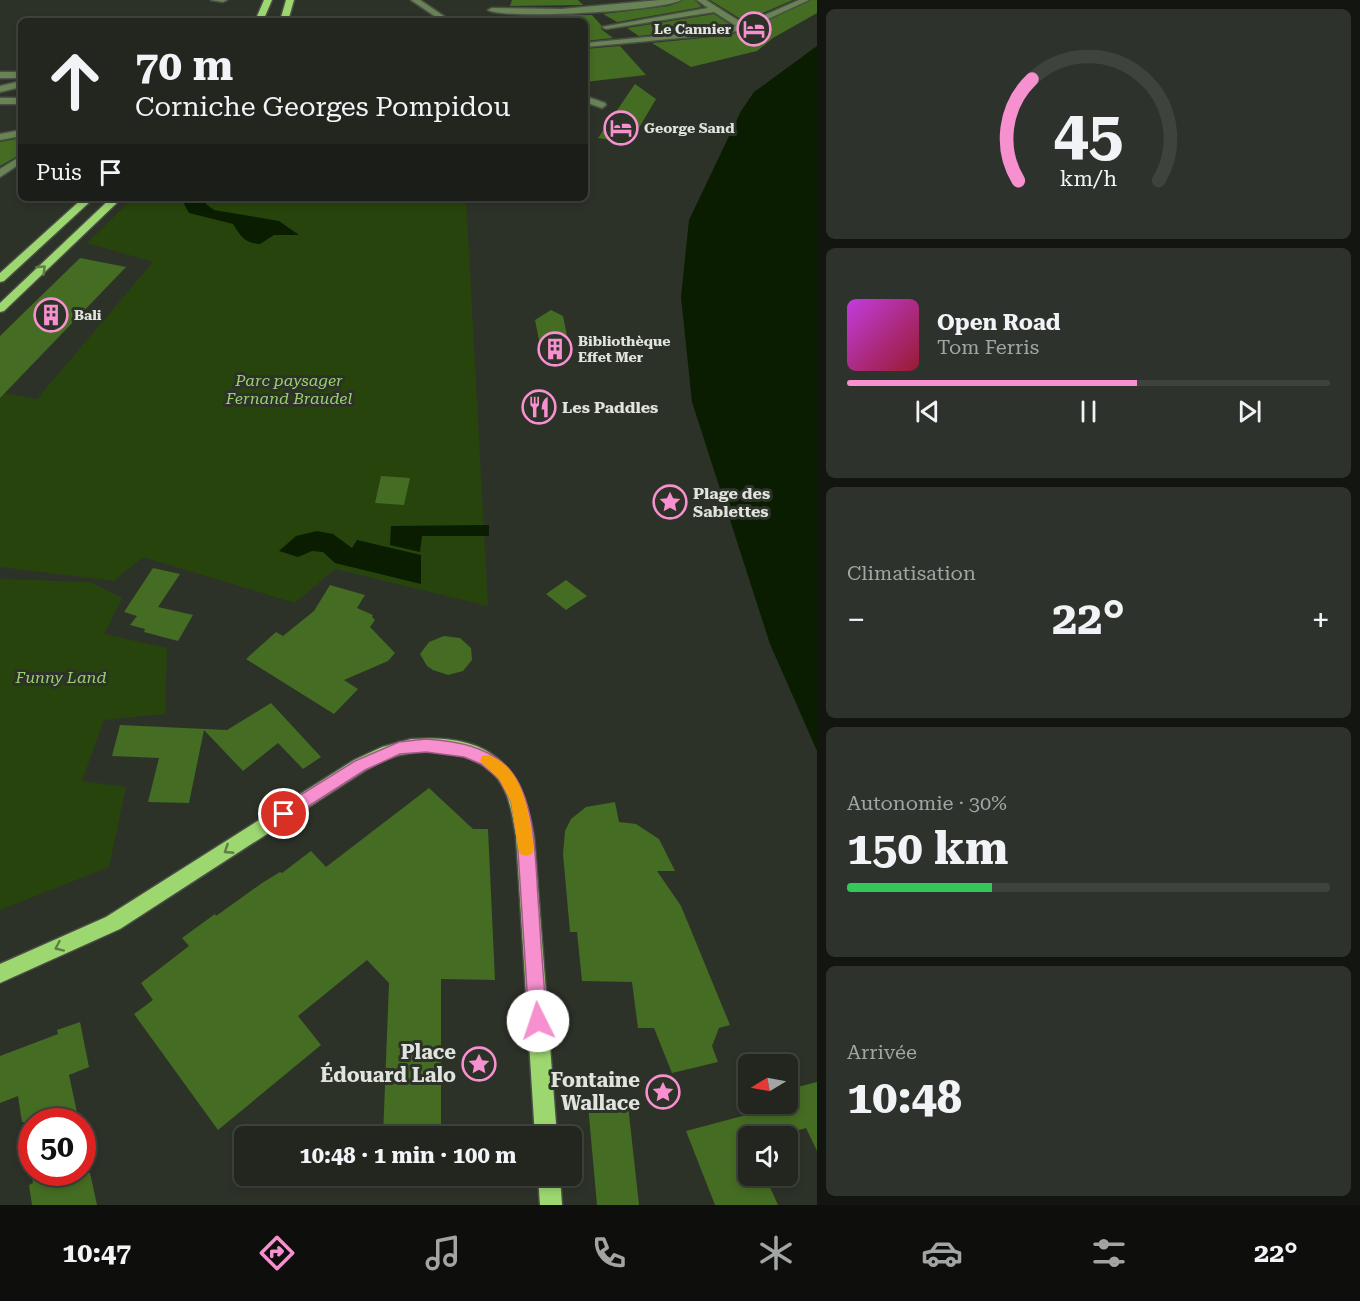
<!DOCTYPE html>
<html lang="fr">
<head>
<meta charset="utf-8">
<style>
	:root { --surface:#22261f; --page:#2e322c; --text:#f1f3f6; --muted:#a2a5a4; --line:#3f433d; --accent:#f690cf }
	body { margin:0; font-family:"Roboto Serif",serif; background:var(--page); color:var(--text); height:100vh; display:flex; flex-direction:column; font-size:22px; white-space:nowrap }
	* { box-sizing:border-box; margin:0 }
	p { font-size:20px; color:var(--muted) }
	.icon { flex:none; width:33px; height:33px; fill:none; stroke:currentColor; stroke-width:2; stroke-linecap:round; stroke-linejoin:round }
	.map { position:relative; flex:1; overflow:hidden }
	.details { display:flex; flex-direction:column; gap:9px; padding:9px; background:#131511; width:543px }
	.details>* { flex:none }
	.hud { position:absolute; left:18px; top:18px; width:570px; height:183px; border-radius:9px; box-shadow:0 3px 9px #0003,0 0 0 2px var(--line); background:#22261f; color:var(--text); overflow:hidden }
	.needle { width:39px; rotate:260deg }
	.buttons { position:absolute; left:738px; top:1054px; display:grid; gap:12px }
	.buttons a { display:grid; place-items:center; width:60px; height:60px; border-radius:9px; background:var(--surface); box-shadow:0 3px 9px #0003,0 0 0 2px var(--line); font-size:30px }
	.speed { position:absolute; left:18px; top:1108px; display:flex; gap:12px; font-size:30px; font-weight:700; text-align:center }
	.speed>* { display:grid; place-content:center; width:78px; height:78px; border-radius:50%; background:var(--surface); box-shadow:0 3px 9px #0003,0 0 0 2px var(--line); line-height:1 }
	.speed .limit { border:9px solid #d22; background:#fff; color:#111 }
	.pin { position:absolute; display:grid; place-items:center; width:51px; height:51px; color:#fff; margin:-26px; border:3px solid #fff; border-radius:50%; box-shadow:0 2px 6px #0007 }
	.me { position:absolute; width:66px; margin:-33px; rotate:356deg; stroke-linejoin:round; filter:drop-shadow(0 0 4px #0008) }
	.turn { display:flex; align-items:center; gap:21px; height:126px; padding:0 18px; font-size:27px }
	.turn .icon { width:78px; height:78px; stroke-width:2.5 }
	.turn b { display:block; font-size:42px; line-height:51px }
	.then { display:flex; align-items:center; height:57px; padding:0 18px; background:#0003; gap:12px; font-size:22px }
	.big { font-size:45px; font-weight:700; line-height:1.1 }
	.details .tile { flex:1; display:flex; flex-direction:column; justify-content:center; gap:9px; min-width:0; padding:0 21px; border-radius:9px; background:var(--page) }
	.details .dial { align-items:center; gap:0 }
	.dial svg { height:156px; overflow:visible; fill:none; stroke:var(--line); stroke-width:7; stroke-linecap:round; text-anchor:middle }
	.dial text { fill:var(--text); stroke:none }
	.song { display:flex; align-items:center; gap:18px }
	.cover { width:72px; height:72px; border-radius:9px; background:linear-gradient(135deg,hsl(290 70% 55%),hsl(350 70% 35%)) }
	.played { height:6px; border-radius:3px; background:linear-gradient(90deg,var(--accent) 60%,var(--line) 60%) }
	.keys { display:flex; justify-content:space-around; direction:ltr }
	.heat { display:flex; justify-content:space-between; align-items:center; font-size:33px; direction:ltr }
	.charge { height:9px; border-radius:4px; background:linear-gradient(90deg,#34c759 30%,var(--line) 0) }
	.trip { position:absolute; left:234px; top:1126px; width:348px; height:60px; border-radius:9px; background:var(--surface); box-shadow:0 3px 9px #0003,0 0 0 2px var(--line); font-weight:700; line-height:60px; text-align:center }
	.menu { display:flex; height:96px; justify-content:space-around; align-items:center; background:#0e0f0c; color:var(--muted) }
	.menu .icon { width:42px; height:42px }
	.menu .active { color:var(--accent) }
	.menu b { font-size:27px; color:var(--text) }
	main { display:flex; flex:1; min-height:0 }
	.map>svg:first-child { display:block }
	.green { fill:#27440c }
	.water { fill:#0a1d00 }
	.building { fill:#446c22 }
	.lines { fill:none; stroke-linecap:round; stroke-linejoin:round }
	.minor-casing { stroke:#4a4e46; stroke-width:3 }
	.major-casing { stroke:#4a4e46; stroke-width:3 }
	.minor { fill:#688454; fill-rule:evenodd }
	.major { fill:#9dd770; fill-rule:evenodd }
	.oneway { stroke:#5f7c49 }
	.route { fill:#f690cf; stroke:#a05e87; stroke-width:1.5 }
	.slow { fill:#f59e0b }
	.labels { text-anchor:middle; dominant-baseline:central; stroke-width:6; stroke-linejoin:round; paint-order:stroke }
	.far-poi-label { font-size:14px; font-weight:bold; fill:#e1e4de; stroke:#2d3229; text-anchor:start }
	.park-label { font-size:16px; font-style:italic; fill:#99d16e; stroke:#2d3229 }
	.poi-label { font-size:16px; font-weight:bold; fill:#e1e4de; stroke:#2d3229; text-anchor:start }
	.near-poi-label { font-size:20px; font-weight:bold; fill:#e1e4de; stroke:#2d3229; text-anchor:end }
</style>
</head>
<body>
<main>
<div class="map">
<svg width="817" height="1205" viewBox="0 0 817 1205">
	<rect width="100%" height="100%" fill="#2d3229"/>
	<g class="green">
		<path d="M133,198H466L488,606L335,569L295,603L143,557L114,581L0,567V393L37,399L153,262L87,243Z"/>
		<path d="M0,579L90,582L122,598L104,634L167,648L165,714L104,720L82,781L126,787L109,867L0,910Z"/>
	</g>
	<g class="water">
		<path d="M817,46V751L770,644L692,402L681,297L689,220L741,111L754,92Z"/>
		<path d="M187,198H207L206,204L214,210L279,221L299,235H274L260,244C245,243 241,237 233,224L189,213L184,204Z"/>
		<path d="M489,525V536H422L420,552L390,545L391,526Z"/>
		<path d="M317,531L333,534L352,548L357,540L421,555V584L335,563L323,552L312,551L298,557L279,551L296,536Z"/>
	</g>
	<g class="building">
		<path d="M512,0H578L583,5L510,6Z"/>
		<path d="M683,0H695L702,7L617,22L603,14L669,6Z"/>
		<path d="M710,0H793L744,21Z"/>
		<path d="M811,0H817V13L773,38L757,51L691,67L652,43L722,36L746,31Z"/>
		<path d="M714,14L731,25L639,36L627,28Z"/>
		<path d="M592,15L601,25V29L613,38L585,41V21H506L508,16Z"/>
		<path d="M620,46L646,75L585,82V49Z"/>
		<path d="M635,84L656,99L630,143L598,138Z"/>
		<path d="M16,139L21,140V154L0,166V142Z"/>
		<path d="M80,258L126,267L0,398V336Z"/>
		<path d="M551,310L563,316L571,355H542L535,320Z"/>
		<path d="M381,476L410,478L404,505L375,503Z"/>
		<path d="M153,568L180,574L158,607L193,615L178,641L144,632L145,629L130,625L137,616L124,612Z"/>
		<path d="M566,580L587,596L566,610L546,594Z"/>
		<path d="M330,585L365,595L357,608L373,615L372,617L375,620L370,627L395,653L388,661L344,680L358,689L334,714L246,659L276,632L283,636L314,611Z"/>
		<path d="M444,636L460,638L471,648L472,660L463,671L448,675L433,670L427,666L420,654L429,642Z"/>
		<path d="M271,703L321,757L303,769L278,743L243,771L204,730L189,803L148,802L159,758L112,756L120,725L227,730Z"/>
		<path d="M429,788L473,829H488L495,980L441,979V1137H383L389,983L367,960L298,1016L321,1045L218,1130L134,1014L153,1000L141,983L189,946L182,938L215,914L216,916L262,883L280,872L282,873L311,851L326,867Z"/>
		<path d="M615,802L619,822L636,824L659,839L675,871H657L681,906L730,1025L719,1028L712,1046L718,1062L672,1073L654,1028H638L632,982L582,981L577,932H570L563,854L565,831L571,819L586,807Z"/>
		<path d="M80,1022L89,1067L69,1075L79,1122H22L18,1096L0,1103V1056L58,1034L57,1030Z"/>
		<path d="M817,1082V1151L806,1128L774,1137H748V1176H765L778,1205H715L686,1131L788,1104L794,1101L789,1089Z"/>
		<path d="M588,1105H628L639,1205H597Z"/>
		<path d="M31,1173H90L97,1205H32L29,1185L33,1183Z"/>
		<path d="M382,1176H441V1185H381Z"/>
	</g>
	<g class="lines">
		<g class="minor-casing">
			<g id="minor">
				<path d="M211,0H227L223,2Z"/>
				<path d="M411,0H420L451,21H442Z"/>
				<path d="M660,0H681C663,11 505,20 488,10L492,8L562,9Z"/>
				<path d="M697,0H706L744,24L799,0H809L746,29L722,34L585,47V43L722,30L736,26L714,12L606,29L602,27L708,8Z"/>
				<rect x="0" y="72" width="21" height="6"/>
				<path d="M21,81V87L0,92V86Z"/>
				<path d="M585,96L605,103L606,105L602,108L585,102Z"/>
				<rect x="0" y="98" width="21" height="6"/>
				<path d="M21,130V136L0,140V134Z"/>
				<path d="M21,156V163L0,177V169Z"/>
			</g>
		</g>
		<g class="major-casing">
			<g id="major">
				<path d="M264,0H272L263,21H255Z"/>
				<path d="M286,0H294L288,21H280Z"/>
				<path d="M83,198H94L4,281L0,282V273Z"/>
				<path d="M111,198H122L4,311L0,312V303Z"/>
				<path d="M411,739C490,734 519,761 534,836L557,1137H535L516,836C513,820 511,802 503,787C485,752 434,747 400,755C388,757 377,764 366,770L120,929L0,983V964L106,917L354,760L382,747Z"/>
				<path d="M538,1176H560L562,1205H540Z"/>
			</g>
		</g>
		<use href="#minor" class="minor"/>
		<use href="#major" class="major"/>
	</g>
	<defs><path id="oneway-chevron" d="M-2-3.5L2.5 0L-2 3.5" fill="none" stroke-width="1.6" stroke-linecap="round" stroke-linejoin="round" transform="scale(1.5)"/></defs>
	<g class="oneway">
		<use href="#oneway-chevron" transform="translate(42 269) rotate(-44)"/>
		<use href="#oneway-chevron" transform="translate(228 850) rotate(147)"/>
		<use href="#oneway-chevron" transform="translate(59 947) rotate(156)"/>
	</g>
	<path class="route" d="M426,739C455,741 489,746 510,770C538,803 535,869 539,911C541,948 544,985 547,1021L544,1028L538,1030L531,1028L529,1021L517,836L511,802L499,779L481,764L464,757L426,752L400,754L365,770L290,818L284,820L278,818L276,814L278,809L355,761L399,742Z"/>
	<path class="slow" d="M488,755C525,767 529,816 534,848L532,854L526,856L520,854L518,848L511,802L499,779L480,761L482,756Z"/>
	<defs>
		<g id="hotel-ring" transform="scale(1.725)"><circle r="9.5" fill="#2d3229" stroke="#f690cf" stroke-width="1.5"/><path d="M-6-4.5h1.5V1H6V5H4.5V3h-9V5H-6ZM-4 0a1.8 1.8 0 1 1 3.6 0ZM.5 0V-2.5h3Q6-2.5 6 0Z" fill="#f690cf"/></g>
		<g id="building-ring" transform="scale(1.725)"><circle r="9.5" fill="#2d3229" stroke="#f690cf" stroke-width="1.5"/><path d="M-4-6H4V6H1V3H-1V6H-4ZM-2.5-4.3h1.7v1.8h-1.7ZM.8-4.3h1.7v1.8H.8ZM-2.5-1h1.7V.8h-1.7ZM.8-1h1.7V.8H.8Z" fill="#f690cf"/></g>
		<g id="restaurant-ring" transform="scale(1.725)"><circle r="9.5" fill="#2d3229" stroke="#f690cf" stroke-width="1.5"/><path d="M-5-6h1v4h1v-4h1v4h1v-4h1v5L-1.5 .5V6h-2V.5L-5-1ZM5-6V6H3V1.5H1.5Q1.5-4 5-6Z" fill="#f690cf"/></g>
		<g id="sight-ring" transform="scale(1.725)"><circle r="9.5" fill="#2d3229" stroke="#f690cf" stroke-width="1.5"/><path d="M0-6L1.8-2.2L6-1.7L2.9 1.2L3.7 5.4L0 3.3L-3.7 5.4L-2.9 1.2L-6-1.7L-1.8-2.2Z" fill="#f690cf"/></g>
	</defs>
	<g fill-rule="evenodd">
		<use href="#hotel-ring" x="754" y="29"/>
		<use href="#hotel-ring" x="621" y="128"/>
		<use href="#building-ring" x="51" y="315"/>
		<use href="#building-ring" x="555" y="349"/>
		<use href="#restaurant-ring" x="539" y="407"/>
		<use href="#sight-ring" x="670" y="502"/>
		<use href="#sight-ring" x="479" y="1064"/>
		<use href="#sight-ring" x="663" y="1092"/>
	</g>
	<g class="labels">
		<g class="far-poi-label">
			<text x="731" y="29" text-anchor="end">Le Cannier</text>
			<text x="644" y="128">George Sand</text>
			<text x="74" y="315">Bali</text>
			<text x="578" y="341">Bibliothèque<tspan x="578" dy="16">Effet Mer</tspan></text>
		</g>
		<g class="park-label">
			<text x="289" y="380">Parc paysager<tspan x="289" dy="18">Fernand Braudel</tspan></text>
			<text x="61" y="677">Funny Land</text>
		</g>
		<g class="poi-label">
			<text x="562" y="407">Les Paddles</text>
			<text x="693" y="493">Plage des<tspan x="693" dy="18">Sablettes</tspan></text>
		</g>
		<g class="near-poi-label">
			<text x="456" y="1052">Place<tspan x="456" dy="23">Édouard Lalo</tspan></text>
			<text x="640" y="1080">Fontaine<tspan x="640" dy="23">Wallace</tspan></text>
		</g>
	</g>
</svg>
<div class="buttons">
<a><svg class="needle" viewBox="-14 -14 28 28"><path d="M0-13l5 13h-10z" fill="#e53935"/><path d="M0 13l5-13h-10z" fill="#a2a5a4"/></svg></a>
<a><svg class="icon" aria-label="sound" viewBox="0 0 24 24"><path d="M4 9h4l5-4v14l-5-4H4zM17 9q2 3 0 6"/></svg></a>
</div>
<div class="speed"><div class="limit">50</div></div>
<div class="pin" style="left:284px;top:814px;background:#d93025"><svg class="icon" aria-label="arrive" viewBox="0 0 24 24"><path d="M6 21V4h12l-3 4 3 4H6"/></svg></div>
<svg class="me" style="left:538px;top:1021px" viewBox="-20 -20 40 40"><circle r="19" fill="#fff"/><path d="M0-13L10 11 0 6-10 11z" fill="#f690cf"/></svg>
<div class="trip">10:48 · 1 min · 100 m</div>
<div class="hud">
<div class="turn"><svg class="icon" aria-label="ahead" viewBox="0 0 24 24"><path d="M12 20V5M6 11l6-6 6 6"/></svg><div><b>70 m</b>Corniche Georges Pompidou</div></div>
<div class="then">Puis<svg class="icon" aria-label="arrive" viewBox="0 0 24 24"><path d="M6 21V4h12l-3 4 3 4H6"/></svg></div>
</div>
</div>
<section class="details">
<div class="tile dial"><svg viewBox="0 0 100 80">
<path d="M14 69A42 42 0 1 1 86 69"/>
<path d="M14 69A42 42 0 0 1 21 17" stroke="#f690cf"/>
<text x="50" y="56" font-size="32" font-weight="700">45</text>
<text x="50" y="72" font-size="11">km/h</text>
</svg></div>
<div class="tile">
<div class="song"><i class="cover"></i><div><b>Open Road</b><p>Tom Ferris</p></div></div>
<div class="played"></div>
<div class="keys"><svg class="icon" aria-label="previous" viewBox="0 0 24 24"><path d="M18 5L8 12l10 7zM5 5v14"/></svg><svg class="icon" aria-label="pause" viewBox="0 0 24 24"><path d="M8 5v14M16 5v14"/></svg><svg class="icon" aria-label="next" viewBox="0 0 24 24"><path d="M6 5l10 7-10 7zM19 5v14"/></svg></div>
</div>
<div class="tile"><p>Climatisation</p>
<div class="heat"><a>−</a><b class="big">22°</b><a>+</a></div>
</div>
<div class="tile"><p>Autonomie · 30%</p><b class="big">150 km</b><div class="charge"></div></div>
<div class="tile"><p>Arrivée</p><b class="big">10:48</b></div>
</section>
</main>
<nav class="menu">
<b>10:47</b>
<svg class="icon active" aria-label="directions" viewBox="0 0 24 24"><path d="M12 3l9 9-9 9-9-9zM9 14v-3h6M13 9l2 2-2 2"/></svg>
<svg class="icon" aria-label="music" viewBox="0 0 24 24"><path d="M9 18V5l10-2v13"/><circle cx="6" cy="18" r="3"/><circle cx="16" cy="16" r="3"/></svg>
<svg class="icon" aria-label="phone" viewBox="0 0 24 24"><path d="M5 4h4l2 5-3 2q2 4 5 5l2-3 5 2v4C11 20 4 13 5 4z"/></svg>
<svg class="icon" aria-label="climate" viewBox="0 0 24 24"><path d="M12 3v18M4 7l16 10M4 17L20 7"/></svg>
<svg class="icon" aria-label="car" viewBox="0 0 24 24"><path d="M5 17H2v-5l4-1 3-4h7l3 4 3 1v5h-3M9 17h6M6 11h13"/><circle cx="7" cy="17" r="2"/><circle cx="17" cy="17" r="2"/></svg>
<svg class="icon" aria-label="filters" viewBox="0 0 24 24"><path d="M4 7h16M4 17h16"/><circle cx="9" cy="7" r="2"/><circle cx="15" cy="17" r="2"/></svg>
<b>22°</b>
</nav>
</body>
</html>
